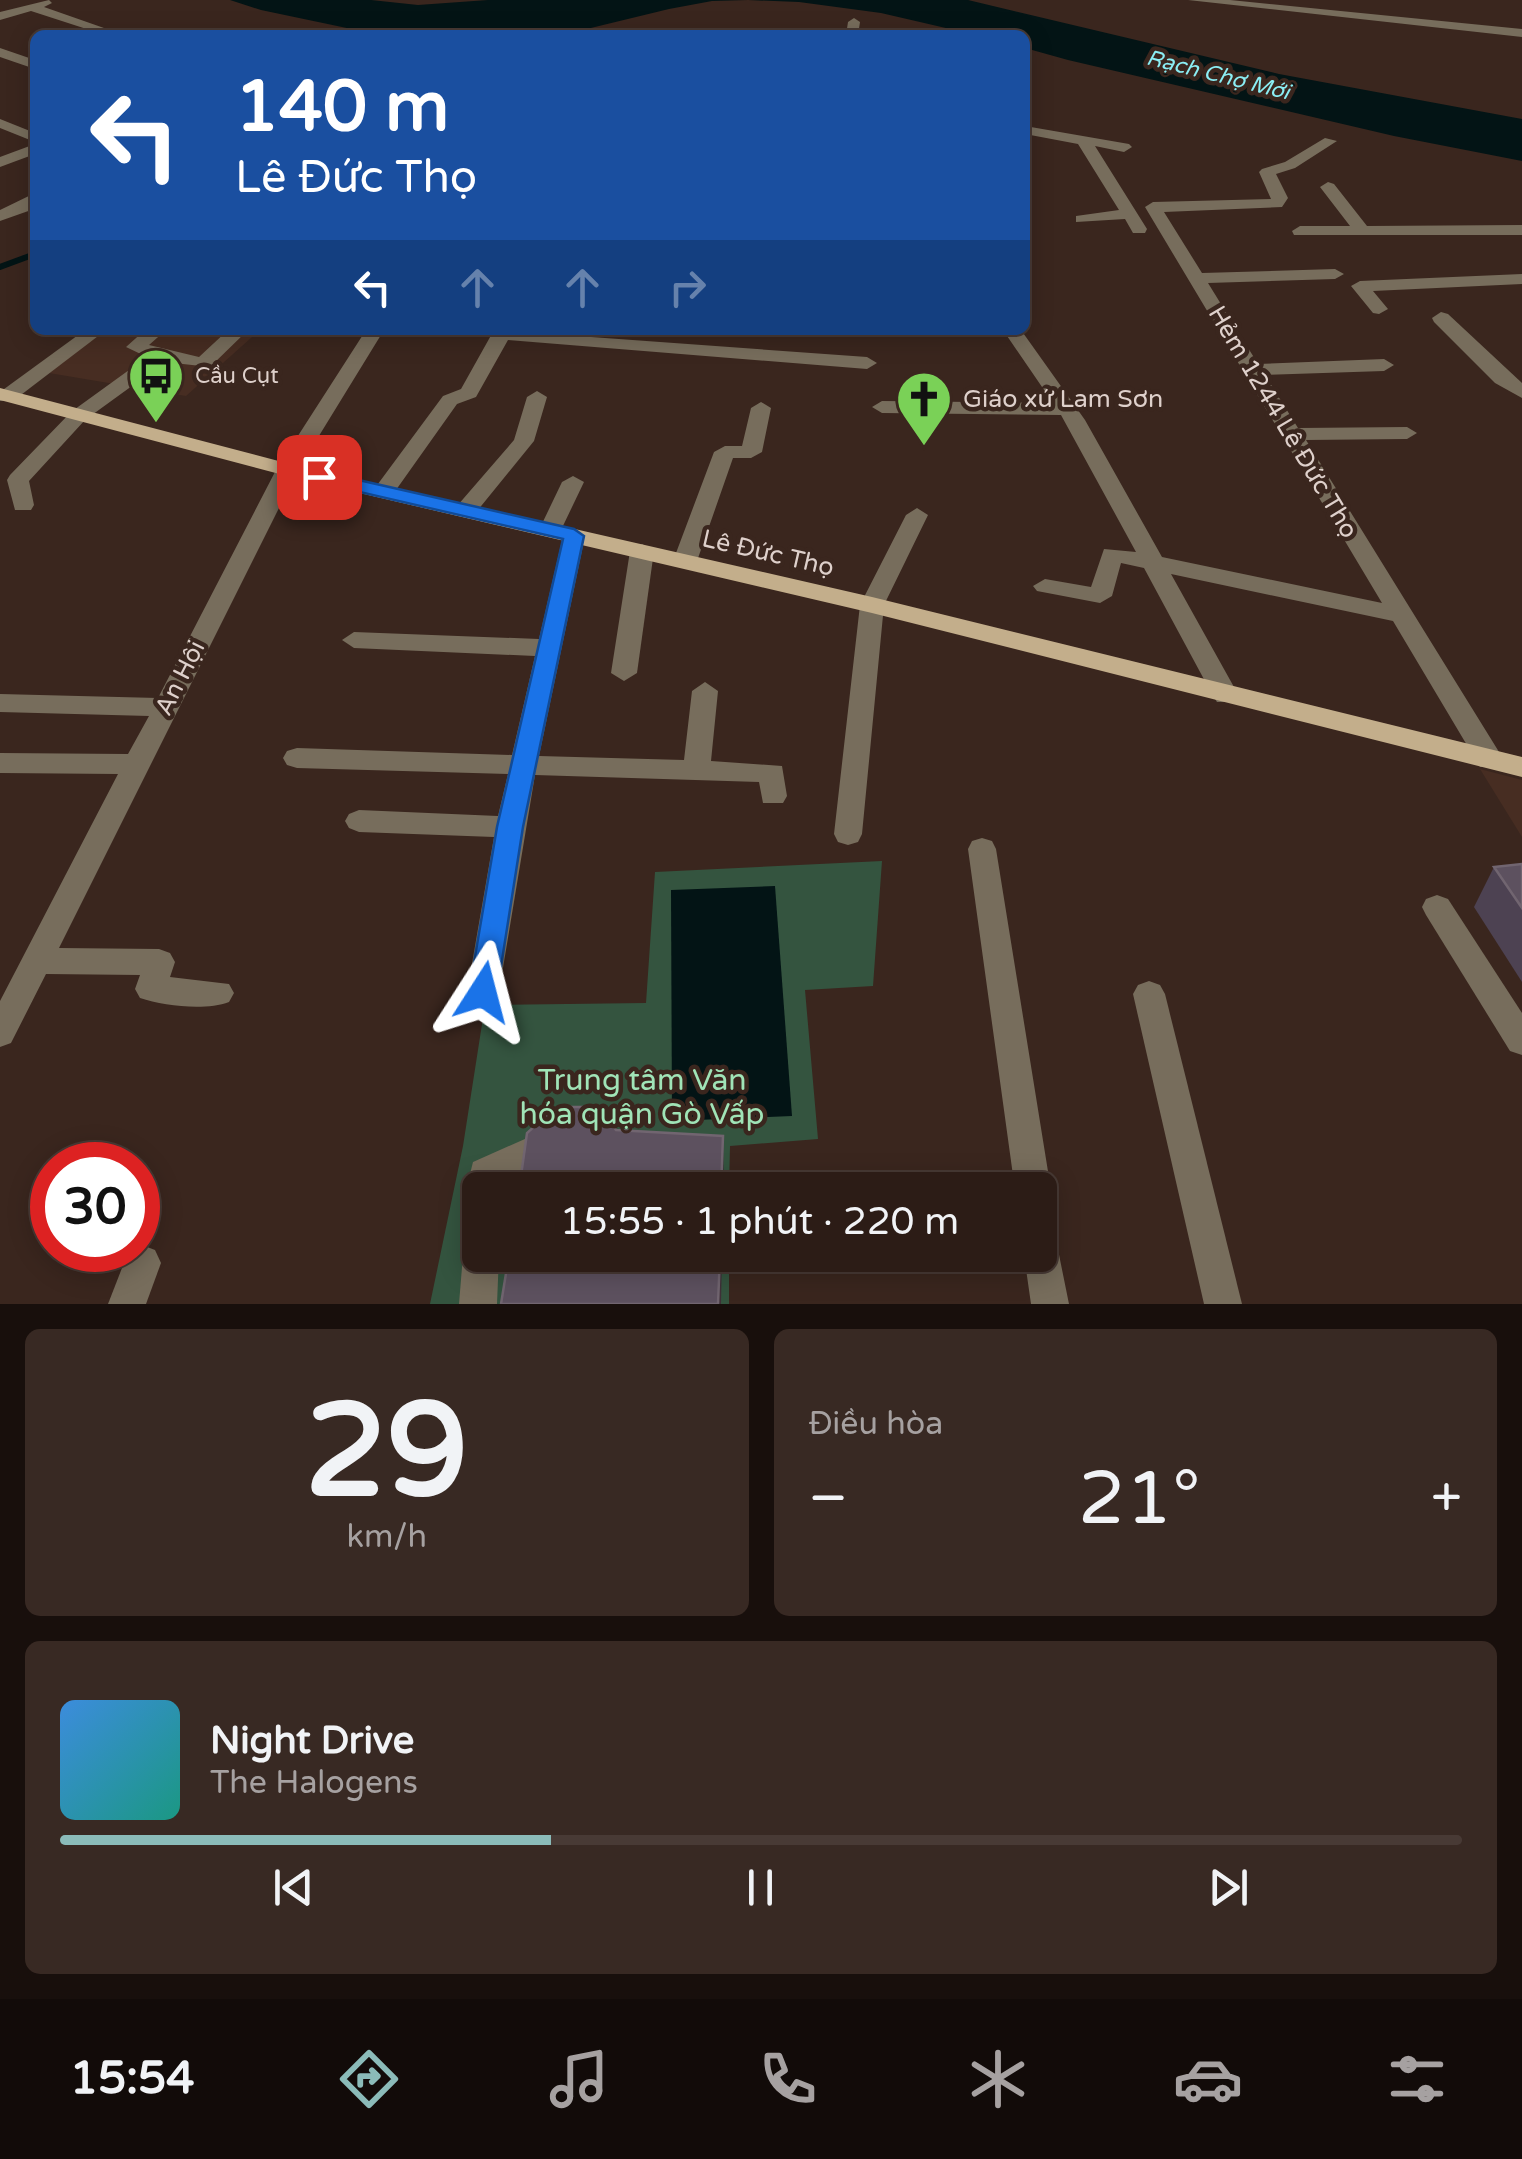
<!DOCTYPE html>
<html lang="vi">
<head>
<meta charset="utf-8">
<style>
	:root { --surface:#2c1c16; --page:#382923; --text:#f1f3f6; --muted:#a6a1a1; --line:#483a35; --accent:#8bbbb9 }
	body { margin:0; font-family:"Varela Round",sans-serif; background:var(--page); color:var(--text); height:100vh; display:flex; flex-direction:column; font-size:38px; white-space:nowrap }
	* { box-sizing:border-box; margin:0 }
	p { font-size:32px; color:var(--muted) }
	.icon { flex:none; width:55px; height:55px; fill:none; stroke:currentColor; stroke-width:2; stroke-linecap:round; stroke-linejoin:round }
	.map { position:relative; height:1304px; overflow:hidden }
	.side { display:flex; flex-direction:column; gap:25px; padding:25px; background:#180f0c; flex:1 }
	.side>* { flex:none }
	.hud { position:absolute; left:30px; top:30px; width:1000px; height:305px; border-radius:15px; box-shadow:0 5px 25px #0003,0 0 0 2px var(--line); background:#1a4fa0; color:#fff; overflow:hidden }
	.speed { position:absolute; left:30px; top:1142px; display:flex; gap:20px; font-size:50px; font-weight:700; text-align:center }
	.speed>* { display:grid; place-content:center; width:130px; height:130px; border-radius:50%; background:var(--surface); box-shadow:0 5px 25px #0003,0 0 0 2px var(--line); line-height:1 }
	.speed .limit { border:15px solid #d22; background:#fff; color:#111 }
	.pin { position:absolute; display:grid; place-items:center; width:85px; height:85px; color:#fff; margin:-42px; border-radius:20px; box-shadow:0 5px 15px #0006 }
	.me { position:absolute; width:110px; margin:-55px; rotate:9deg; stroke-linejoin:round; filter:drop-shadow(0 0 8px #0008) }
	.turn { display:flex; align-items:center; gap:35px; height:210px; padding:0 40px; font-size:45px }
	.turn .icon { width:130px; height:130px; stroke-width:2.5 }
	.turn b { display:block; font-size:70px; line-height:85px }
	.lanes { display:flex; align-items:center; height:95px; padding:0 40px; background:#0003; justify-content:center; gap:50px; direction:ltr }
	.lanes .off { opacity:.35 }
	.big { font-size:75px; font-weight:600; line-height:1.1 }
	.side .card { flex:1; display:flex; flex-direction:column; justify-content:center; gap:15px; min-width:0; padding:0 35px; border-radius:15px; background:var(--page) }
	.side .dial { align-items:center; gap:0 }
	.dial b { font-size:130px; line-height:1 }
	.song { display:flex; align-items:center; gap:30px }
	.cover { width:120px; height:120px; border-radius:15px; background:linear-gradient(135deg,hsl(210 70% 55%),hsl(170 70% 35%)) }
	.played { height:10px; border-radius:5px; background:linear-gradient(90deg,var(--accent) 35%,var(--line) 35%) }
	.keys { display:flex; justify-content:space-around; direction:ltr }
	.heat { display:flex; justify-content:space-between; align-items:center; font-size:55px; direction:ltr }
	.side .tiles { flex:1; display:grid; gap:25px; grid-template-columns:1fr 1fr }
	.card:last-child { grid-column:span 2 }
	.trip { position:absolute; left:462px; top:1172px; width:595px; height:100px; border-radius:15px; background:var(--surface); box-shadow:0 5px 25px #0003,0 0 0 2px var(--line); font-weight:600; line-height:100px; text-align:center }
	.dock { display:flex; height:160px; justify-content:space-around; align-items:center; background:#120b09; color:var(--muted) }
	.dock .icon { width:70px; height:70px }
	.dock .on { color:var(--accent) }
	.dock b { font-size:45px; color:var(--text) }
	.map>svg:first-child { display:block }
	.built { fill:#472d22 }
	.green { fill:#34543f }
	.water { fill:#031415 }
	.lines { fill:none; stroke-linecap:round; stroke-linejoin:round }
	.stream { stroke:#031415; stroke-width:6 }
	.minor { fill:#776d5c; fill-rule:evenodd }
	.major { fill:#c3ae8b; fill-rule:evenodd }
	.wall { fill:#4d4252 }
	.shaded-wall { fill:#3f3038 }
	.building { fill:#5d515f; stroke:#716570; stroke-width:2.5 }
	.route { fill:#1a73e8; stroke:#114b97; stroke-width:2.5 }
	.labels { text-anchor:middle; dominant-baseline:central; stroke-width:9; stroke-linejoin:round; paint-order:stroke }
	.far-water-label { font-size:22px; font-style:italic; fill:#8beef4; stroke:#3a261e }
	.far-poi-label { font-size:22px; fill:#ded0cb; stroke:#3a261e; text-anchor:start }
	.poi-label { font-size:25px; fill:#ded0cb; stroke:#3a261e; text-anchor:start }
	.street-label { font-size:25px; fill:#ded0cb; stroke:#3a261e }
	.near-park-label { font-size:30px; fill:#a0e4b7; stroke:#3a261e }
</style>
</head>
<body>
<div class="map">
<svg width="1522" height="1304" viewBox="0 0 1522 1304">
	<rect width="100%" height="100%" fill="#3a261e"/>
	<g class="built">
		<path d="M100,330H260L186,396L49,373Z"/>
		<path d="M1480,769L1522,780V837Z"/>
	</g>
	<path class="green" d="M882,861L873,986L805,990L818,1139L730,1146L729,1190H480V1255H729V1304H430L463,1146L485,1005L646,1003L655,872Z"/>
	<g class="water">
		<path d="M230,0H371L418,5L488,0H968L1279,74L1522,119V161L1394,136L1068,60L1025,48V35H976L881,13L799,2L748,0L712,1L669,9L562,35H380L261,10Z"/>
		<path d="M775,886L792,1116L672,1121L671,890Z"/>
	</g>
	<g class="lines">
		<path class="stream" d="M0,267L35,254"/>
		<g class="minor">
			<path d="M49,0L52,3L44,7L124,35H105L31,11L0,20V12Z"/>
			<path d="M1188,0H1230L1522,29V37Z"/>
			<path d="M854,18L860,22L858,35H846L848,22Z"/>
			<path d="M0,48L35,60V69L0,57Z"/>
			<path d="M0,119L35,133V142L0,128Z"/>
			<path d="M1025,126L1129,144L1132,147L1124,152L1095,146L1147,229L1145,233H1133L1125,219L1076,222V216L1119,210L1078,144L1025,134Z"/>
			<path d="M1325,138L1337,141L1295,168L1276,174L1288,198L1282,207L1164,212L1202,273L1335,269L1344,274L1335,279L1208,283L1258,364L1384,359L1394,365L1384,371L1265,375L1298,428L1407,427L1417,433L1407,439L1306,440L1504,760L1500,767H1480L1393,621L1171,574L1239,696L1235,702H1217L1213,696L1144,568L1121,563L1112,596L1100,603L1037,591L1033,586L1045,579L1091,587L1104,549L1136,552L1061,415L882,413L872,407L882,401L1053,403L1003,330H1021L1085,420L1162,557L1382,603L1145,207L1153,202L1271,199L1259,172L1262,169L1285,162Z"/>
			<path d="M35,144V154L0,167V157Z"/>
			<path d="M1025,155L1032,159V165L1025,166Z"/>
			<path d="M1328,182L1334,184L1367,226L1522,225V235H1294L1292,231L1300,226H1350L1320,187Z"/>
			<path d="M35,193L34,209L0,221V210Z"/>
			<path d="M1522,274V284L1373,291L1388,309L1379,314L1373,313L1351,286L1360,281Z"/>
			<path d="M1441,312L1448,314L1522,383V398L1495,383L1434,322L1432,318Z"/>
			<path d="M85,330H106L13,401H0V392Z"/>
			<path d="M145,330H166L149,345L199,357L228,330H248L210,367L165,362L85,420L29,481L34,505L31,510H15L7,480L10,475L71,412L147,357L126,347Z"/>
			<path d="M366,330H384L298,470L59,948L159,949L170,953L175,962L170,977L229,984L234,993L229,1002C205,1011 164,1006 140,998L135,989L140,975L46,974L11,1043L0,1047V1001L118,774L0,773V753L128,754L149,716L0,712V694L158,698L276,470Z"/>
			<path d="M494,330L867,357L877,363L867,369L508,340L476,397L457,404L391,497H375L372,492L443,396L461,389Z"/>
			<path d="M537,391L547,397L534,441L473,516H457L454,511L457,506L514,440L527,397Z"/>
			<path d="M761,402L771,408L762,452L751,458H733L697,561L693,566H677L673,561L714,452L725,446H742L751,408Z"/>
			<path d="M573,476L584,482L561,530L550,537L542,535L539,530L562,482Z"/>
			<path d="M917,508L928,515L884,605L862,834L858,842L848,845L838,842L834,834L860,605L906,515Z"/>
			<path d="M574,529L585,536L539,756L684,760L692,691L705,682L718,691L711,761L782,766L787,796L783,803H763L759,782L535,775L499,992L494,1001L483,1005L472,1001L467,992L494,837L359,832L349,828L345,821L349,814L359,810L498,816L508,774L297,768L287,765L283,758L287,751L297,748L512,755L535,656L354,648L342,640L354,632L539,639L563,536Z"/>
			<path d="M642,544L654,551L637,673L624,681L611,673L630,551Z"/>
			<path d="M982,838L992,841L996,849L1051,1190L1046,1202L1040,1204V1190H1015L968,849L972,841Z"/>
			<path d="M1437,895L1448,899L1522,1013V1055L1510,1051L1426,915L1422,907L1426,899Z"/>
			<path d="M1149,981L1160,985L1165,994L1242,1304H1204L1133,994L1138,985Z"/>
			<path d="M552,1127L564,1132L569,1143L564,1154L502,1183V1190H480V1205L471,1202L466,1190L473,1162Z"/>
			<path d="M1040,1219L1053,1225L1069,1304H1031L1024,1255H1040Z"/>
			<path d="M480,1238V1255H499L497,1304H459L463,1255L468,1242Z"/>
			<path d="M142,1245L155,1250L161,1263L146,1304H108L129,1250Z"/>
		</g>
		<path class="major" d="M0,388L290,464L872,597L1522,757V777L872,613L287,476L0,400Z"/>
	</g>
	<path class="wall" d="M1522,864V982L1474,907L1494,867Z"/>
	<g class="shaded-wall">
		<path d="M723,1136L724,1190H721Z"/>
		<path d="M720,1255H722L721,1304H718Z"/>
	</g>
	<g class="building">
		<path d="M1522,864V908L1494,867Z"/>
		<path d="M568,1107H583L608,1119L616,1130L723,1136L721,1190H519L527,1133L551,1111Z"/>
		<path d="M509,1255H720L718,1304H501Z"/>
	</g>
	<path class="route" d="M319,471L574,529L584,536L523,827L497,992L493,1001L483,1004L473,1001L469,992L497,827L563,539L312,481L309,477Z"/>
	<defs>
		<g id="bus-pin" transform="scale(2.875)"><path d="M0 17L-7.5 6A9.5 9.5 0 1 1 7.5 6Z" fill="#7ad157" stroke="#3a261e"/><path d="M-5-6H5V4H4V6H2V4H-2V6H-4V4H-5ZM-3.5-4V0h7V-4ZM-3.5 1.2v1.5H-2V1.2ZM2 1.2v1.5H3.5V1.2Z" fill="#111"/></g>
		<g id="church-pin" transform="scale(2.875)"><path d="M0 17L-7.5 6A9.5 9.5 0 1 1 7.5 6Z" fill="#7ad157" stroke="#3a261e"/><path d="M-1.2-6h2.4v3.5h3.3v2.4h-3.3V6h-2.4V-.1h-3.3v-2.4h3.3Z" fill="#111"/></g>
	</defs>
	<g fill-rule="evenodd">
		<use href="#bus-pin" x="156" y="376"/>
		<use href="#church-pin" x="924" y="399"/>
	</g>
	<g class="labels">
		<g class="far-water-label">
			<text transform="translate(1218 75) rotate(14)">Rạch Chợ Mới</text>
		</g>
		<g class="far-poi-label">
			<text x="195" y="376">Cầu Cụt</text>
		</g>
		<g class="poi-label">
			<text x="963" y="399">Giáo xứ Lam Sơn</text>
		</g>
		<g class="street-label">
			<text transform="translate(1283 422) rotate(59)">Hẻm 1244 Lê Đức Thọ</text>
			<text transform="translate(768 553) rotate(13)">Lê Đức Thọ</text>
			<text transform="translate(180 678) rotate(-63)">An Hội</text>
		</g>
		<g class="near-park-label">
			<text x="642" y="1080">Trung tâm Văn<tspan x="642" dy="34">hóa quận Gò Vấp</tspan></text>
		</g>
	</g>
</svg>
<div class="speed"><div class="limit">30</div></div>
<div class="pin" style="left:319px;top:477px;background:#d93025"><svg class="icon" aria-label="arrive" viewBox="0 0 24 24"><path d="M6 21V4h12l-3 4 3 4H6"/></svg></div>
<svg class="me" style="left:483px;top:992px" viewBox="-20 -20 40 40"><path d="M0-17L14 15 0 8-14 15z" fill="#1a73e8" stroke="#fff" stroke-width="4"/></svg>
<div class="trip">15:55 · 1 phút · 220 m</div>
<div class="hud">
<div class="turn"><svg class="icon" aria-label="left" viewBox="0 0 24 24"><path d="M17 20v-9H6M10 6l-5 5 5 5"/></svg><div><b>140 m</b>Lê Đức Thọ</div></div>
<div class="lanes"><svg class="icon" aria-label="left" viewBox="0 0 24 24"><path d="M17 20v-9H6M10 6l-5 5 5 5"/></svg><svg class="icon off" aria-label="ahead" viewBox="0 0 24 24"><path d="M12 20V5M6 11l6-6 6 6"/></svg><svg class="icon off" aria-label="ahead" viewBox="0 0 24 24"><path d="M12 20V5M6 11l6-6 6 6"/></svg><svg class="icon off" aria-label="right" viewBox="0 0 24 24"><path d="M7 20v-9h11M14 6l5 5-5 5"/></svg></div>
</div>
</div>
<section class="side">
<div class="tiles">
<div class="card dial"><b>29</b><p>km/h</p></div>
<div class="card"><p>Điều hòa</p>
<div class="heat"><a>−</a><b class="big">21°</b><a>+</a></div>
</div>
<div class="card">
<div class="song"><i class="cover"></i><div><b>Night Drive</b><p>The Halogens</p></div></div>
<div class="played"></div>
<div class="keys"><svg class="icon" aria-label="previous" viewBox="0 0 24 24"><path d="M18 5L8 12l10 7zM5 5v14"/></svg><svg class="icon" aria-label="pause" viewBox="0 0 24 24"><path d="M8 5v14M16 5v14"/></svg><svg class="icon" aria-label="next" viewBox="0 0 24 24"><path d="M6 5l10 7-10 7zM19 5v14"/></svg></div>
</div>
</div>
</section>
<nav class="dock">
<b>15:54</b>
<svg class="icon on" aria-label="directions" viewBox="0 0 24 24"><path d="M12 3l9 9-9 9-9-9zM9 14v-3h6M13 9l2 2-2 2"/></svg>
<svg class="icon" aria-label="music" viewBox="0 0 24 24"><path d="M9 18V5l10-2v13"/><circle cx="6" cy="18" r="3"/><circle cx="16" cy="16" r="3"/></svg>
<svg class="icon" aria-label="phone" viewBox="0 0 24 24"><path d="M5 4h4l2 5-3 2q2 4 5 5l2-3 5 2v4C11 20 4 13 5 4z"/></svg>
<svg class="icon" aria-label="climate" viewBox="0 0 24 24"><path d="M12 3v18M4 7l16 10M4 17L20 7"/></svg>
<svg class="icon" aria-label="car" viewBox="0 0 24 24"><path d="M5 17H2v-5l4-1 3-4h7l3 4 3 1v5h-3M9 17h6M6 11h13"/><circle cx="7" cy="17" r="2"/><circle cx="17" cy="17" r="2"/></svg>
<svg class="icon" aria-label="filters" viewBox="0 0 24 24"><path d="M4 7h16M4 17h16"/><circle cx="9" cy="7" r="2"/><circle cx="15" cy="17" r="2"/></svg>
</nav>
</body>
</html>
